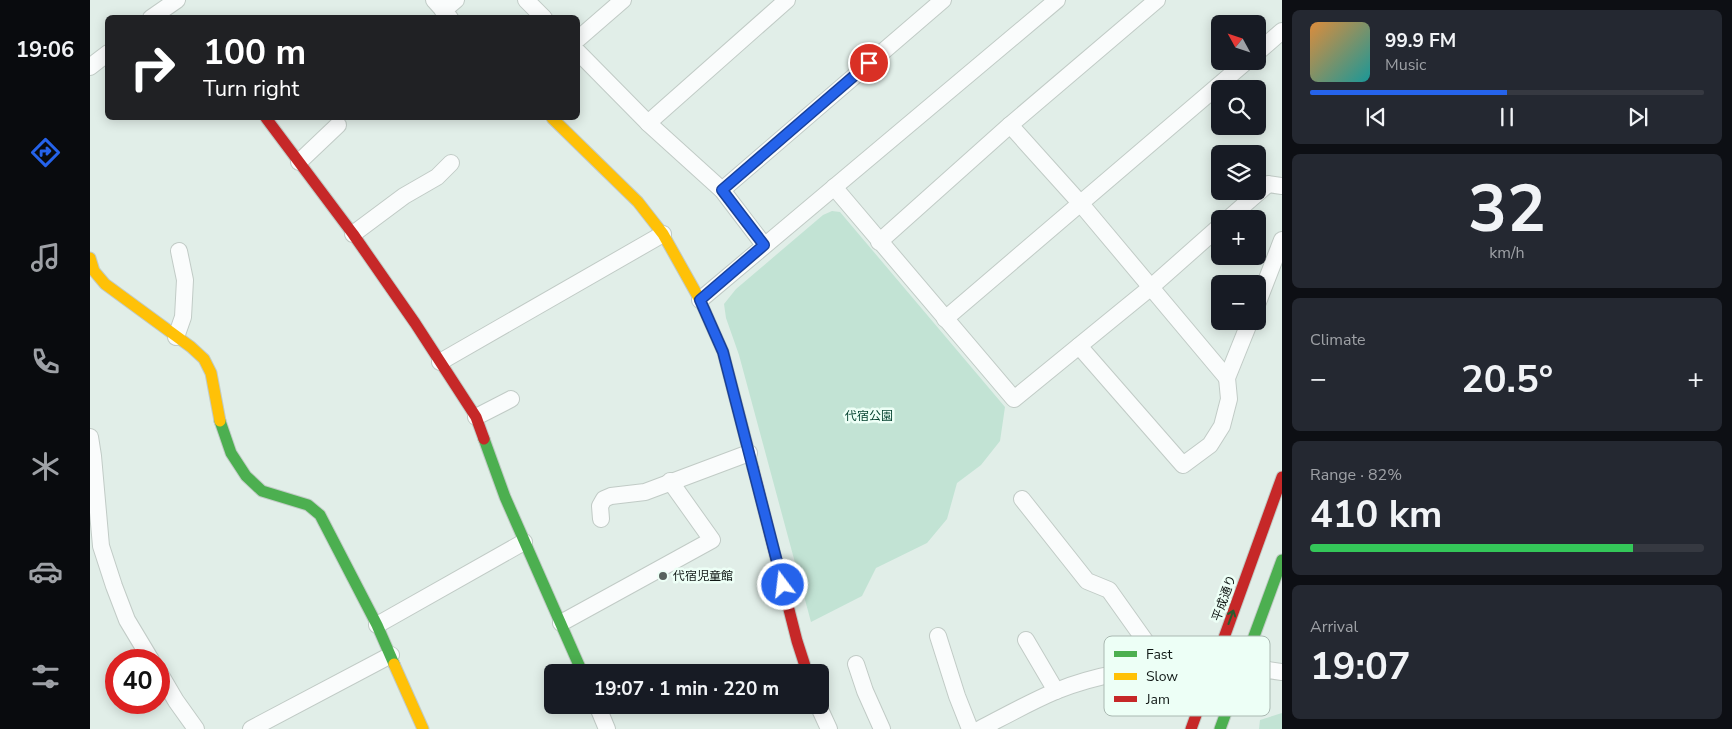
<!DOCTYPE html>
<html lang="en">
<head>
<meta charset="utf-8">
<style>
	:root { --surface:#171b24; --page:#242831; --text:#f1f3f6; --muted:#9ea1a6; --line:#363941; --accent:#2563eb }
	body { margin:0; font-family:"Nunito Sans","Noto Sans JP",sans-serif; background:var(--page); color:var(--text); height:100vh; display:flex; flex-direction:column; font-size:19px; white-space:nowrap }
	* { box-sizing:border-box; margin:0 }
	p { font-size:16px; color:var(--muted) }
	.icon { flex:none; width:28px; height:28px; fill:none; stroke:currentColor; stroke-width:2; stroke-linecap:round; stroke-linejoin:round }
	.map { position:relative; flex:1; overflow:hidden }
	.side { display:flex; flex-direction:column; gap:10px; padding:10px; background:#0d0f14; width:450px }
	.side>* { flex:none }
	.top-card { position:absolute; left:15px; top:15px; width:475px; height:105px; border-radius:8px; box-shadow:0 2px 12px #0003; background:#202124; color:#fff; overflow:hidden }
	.needle { width:32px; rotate:310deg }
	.controls { position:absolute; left:1121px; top:15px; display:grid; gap:10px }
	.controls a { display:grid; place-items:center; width:55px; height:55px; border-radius:8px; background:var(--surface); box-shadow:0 2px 12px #0003; font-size:25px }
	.speed { position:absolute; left:15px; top:649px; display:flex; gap:10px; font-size:25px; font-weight:700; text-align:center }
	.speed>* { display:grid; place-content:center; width:65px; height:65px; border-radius:50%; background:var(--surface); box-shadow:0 2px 12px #0003; line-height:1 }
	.speed .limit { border:8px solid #d22; background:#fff; color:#111 }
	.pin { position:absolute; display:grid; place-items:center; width:42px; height:42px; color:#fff; margin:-21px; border:2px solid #fff; border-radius:50%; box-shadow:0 1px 5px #0007 }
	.me { position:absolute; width:55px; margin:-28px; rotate:345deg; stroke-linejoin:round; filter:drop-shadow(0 0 4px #0008) }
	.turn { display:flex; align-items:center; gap:18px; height:105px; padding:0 15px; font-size:22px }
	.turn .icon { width:65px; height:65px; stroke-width:2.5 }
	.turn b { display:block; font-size:35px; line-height:42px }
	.big { font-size:38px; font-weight:700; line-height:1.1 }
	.side .card { flex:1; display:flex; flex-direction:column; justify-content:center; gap:8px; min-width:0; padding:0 18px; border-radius:8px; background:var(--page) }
	.side .dial { align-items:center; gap:0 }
	.dial b { font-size:65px; line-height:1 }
	.song { display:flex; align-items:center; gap:15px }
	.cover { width:60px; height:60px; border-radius:8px; background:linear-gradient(135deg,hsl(30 70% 55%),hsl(180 70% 35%)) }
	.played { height:5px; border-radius:2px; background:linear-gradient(90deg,var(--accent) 50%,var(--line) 50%) }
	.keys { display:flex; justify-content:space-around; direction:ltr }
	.heat { display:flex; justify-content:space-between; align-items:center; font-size:28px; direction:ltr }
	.charge { height:8px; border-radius:4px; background:linear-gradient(90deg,#34c759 82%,var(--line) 0) }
	.trip { position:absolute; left:454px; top:664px; width:285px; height:50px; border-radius:8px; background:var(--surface); box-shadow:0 2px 12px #0003; font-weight:700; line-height:50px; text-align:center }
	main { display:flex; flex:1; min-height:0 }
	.menu { display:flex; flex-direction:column; width:90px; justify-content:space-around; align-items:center; background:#090b0e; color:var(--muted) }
	.menu .icon { width:35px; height:35px }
	.menu .current { color:var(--accent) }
	.menu b { font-size:22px; color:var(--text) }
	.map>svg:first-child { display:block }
	.green { fill:#c2e3d4 }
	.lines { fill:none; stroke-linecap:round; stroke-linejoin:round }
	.street-casing { stroke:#c1cbc6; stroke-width:18 }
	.fast-casing { stroke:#c1cbc6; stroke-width:13 }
	.slow-casing { stroke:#c1cbc6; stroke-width:13 }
	.jam-casing { stroke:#c1cbc6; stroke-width:13 }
	.street { stroke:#fafcfc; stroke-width:16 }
	.fast { stroke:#4caf50; stroke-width:11 }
	.slow { stroke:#ffc107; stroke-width:11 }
	.jam { stroke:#c62828; stroke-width:11 }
	.street-bridge-casing { stroke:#c1cbc6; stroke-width:18; stroke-linecap:butt }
	.street-bridge { stroke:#fafcfc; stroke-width:16 }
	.oneway { stroke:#2a5b2f }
	.route-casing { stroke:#184099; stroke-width:12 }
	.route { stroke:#2563eb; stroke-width:9 }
	.poi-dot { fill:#58625e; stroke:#edfff6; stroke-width:2 }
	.labels { text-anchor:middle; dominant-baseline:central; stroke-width:5; stroke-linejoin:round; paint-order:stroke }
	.park-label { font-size:12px; fill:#04422f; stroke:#edfff6 }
	.poi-label { font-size:12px; fill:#0f1714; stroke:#edfff6; text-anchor:start }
	.street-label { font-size:12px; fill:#0f1714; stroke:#edfff6 }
	.key { fill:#edfff6; stroke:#aab9b2; stroke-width:1 }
	.key-label { font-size:14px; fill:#0f1714 }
</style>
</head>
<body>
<main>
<nav class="menu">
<b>19:06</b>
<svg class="icon current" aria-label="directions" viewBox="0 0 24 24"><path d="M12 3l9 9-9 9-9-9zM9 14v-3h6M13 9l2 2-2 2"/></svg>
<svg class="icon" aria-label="music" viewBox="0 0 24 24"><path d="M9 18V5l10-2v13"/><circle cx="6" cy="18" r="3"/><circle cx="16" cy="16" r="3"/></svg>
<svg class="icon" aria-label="phone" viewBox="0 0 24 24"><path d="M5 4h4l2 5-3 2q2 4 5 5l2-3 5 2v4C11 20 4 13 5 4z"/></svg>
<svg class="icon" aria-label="climate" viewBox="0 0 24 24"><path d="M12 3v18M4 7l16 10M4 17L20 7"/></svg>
<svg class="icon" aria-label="car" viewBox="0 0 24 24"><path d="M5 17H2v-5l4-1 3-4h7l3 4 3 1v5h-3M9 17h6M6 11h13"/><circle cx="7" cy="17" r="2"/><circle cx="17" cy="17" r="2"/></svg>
<svg class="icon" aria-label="filters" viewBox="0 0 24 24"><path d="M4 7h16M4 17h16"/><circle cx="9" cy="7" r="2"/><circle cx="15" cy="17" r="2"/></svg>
</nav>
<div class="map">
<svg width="1192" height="729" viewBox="0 0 1192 729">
	<rect width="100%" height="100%" fill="#e1eee8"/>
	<g class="green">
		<path d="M742,211L750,212L915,407L910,441L891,465L867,483L857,519L837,543L786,568L772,596L721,622L649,355L636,318L634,304L646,289L733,215Z"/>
		<path d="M1192,713V729H1169L1170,720Z"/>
	</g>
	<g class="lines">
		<g class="street-casing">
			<g id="street">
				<path d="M344,0L360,18"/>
				<path d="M436,0L454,18"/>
				<path d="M353,11L366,0"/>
				<path d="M61,18L87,0"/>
				<path d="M488,39L533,0"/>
				<path d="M488,52L558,123L632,190L674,245"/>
				<path d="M1168,52L1192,31"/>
				<path d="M0,67L18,53"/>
				<path d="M558,123L697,0"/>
				<path d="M920,125L991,204L1137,378"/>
				<path d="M209,162L248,125"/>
				<path d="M744,187L924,399L1060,288L1130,226"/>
				<path d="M632,190L853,0"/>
				<path d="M1138,219L1178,184L1192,186"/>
				<path d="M263,234L314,196L347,177L361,163"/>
				<path d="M789,242L920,125L1067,0"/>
				<path d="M610,300L967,0"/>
				<path d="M1168,302L1192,240"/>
				<path d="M855,319L1157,61"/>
				<path d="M86,337L93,317L95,280L89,251"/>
				<path d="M989,346L1093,465L1120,445L1132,426L1139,399L1137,378L1160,321"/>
				<path d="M350,362L573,234"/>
				<path d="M386,417L421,399"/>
				<path d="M0,437L3,456L11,546L24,586L37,620L61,660"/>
				<path d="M932,499L997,581L1019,590L1073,666"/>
				<path d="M511,519L510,506L514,499L521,496L555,492L659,453"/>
				<path d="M471,623L622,540L580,481"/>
				<path d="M287,625L434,542"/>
				<path d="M848,636L867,696L880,729"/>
				<path d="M936,640L966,691"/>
				<path d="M766,664L775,691L792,729"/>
				<path d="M1178,670L1192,672"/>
				<path d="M69,672L86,701L106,729"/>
				<path d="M507,705L517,729"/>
				<path d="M728,705L739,729"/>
				<path d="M161,729L301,655"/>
				<path d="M890,729C915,716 940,702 966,691C1007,674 1053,668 1097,664"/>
			</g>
		</g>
		<g class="fast-casing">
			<g id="fast">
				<path d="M130,421L141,453L156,476L172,491L218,505L230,515L287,625L304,664"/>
				<path d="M394,439L415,497L492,672"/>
				<path d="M1130,729L1192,560"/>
			</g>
		</g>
		<g class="slow-casing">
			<g id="slow">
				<path d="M462,118L548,202L573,234L610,300L633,352L663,468"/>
				<path d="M0,258L4,271L15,284L101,347L114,359L121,373L130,421"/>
				<path d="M304,664L333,729"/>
			</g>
		</g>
		<g class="jam-casing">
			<g id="jam">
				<path d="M176,118L263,234L325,323L386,417L394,439"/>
				<path d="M663,468L707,641L717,672"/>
				<path d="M1101,729L1192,477"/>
			</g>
		</g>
		<use href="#street" class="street"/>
		<use href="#fast" class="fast"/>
		<use href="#slow" class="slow"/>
		<use href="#jam" class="jam"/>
		<g class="street-bridge-casing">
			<path id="street-bridge" d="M1097,664L1108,662L1178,670"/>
		</g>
		<use href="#street-bridge" class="street-bridge"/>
	</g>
	<defs><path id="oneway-shaft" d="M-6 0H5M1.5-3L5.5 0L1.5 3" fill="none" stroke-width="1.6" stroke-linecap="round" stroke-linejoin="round" transform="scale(1.25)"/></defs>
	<use class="oneway" href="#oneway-shaft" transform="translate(1141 617) rotate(-70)"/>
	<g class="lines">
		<g class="route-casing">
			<path id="route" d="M693,585L633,352L610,300L674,245L632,190L779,63"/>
		</g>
		<use href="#route" class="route"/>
	</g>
	<circle class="poi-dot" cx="573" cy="576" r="5"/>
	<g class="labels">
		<g class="park-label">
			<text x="779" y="416">代宿公園</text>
		</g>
		<g class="poi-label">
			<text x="583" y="576">代宿児童館</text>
		</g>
		<g class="street-label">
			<text transform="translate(1134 598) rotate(-70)">平成通り</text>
		</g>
	</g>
	<rect x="1014" y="636" width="166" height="80" rx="8" class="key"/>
	<rect x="1024" y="651" width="23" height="6" fill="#4caf50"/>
	<rect x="1024" y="673" width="23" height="7" fill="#ffc107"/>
	<rect x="1024" y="696" width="23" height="6" fill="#c62828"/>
	<g class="key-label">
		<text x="1056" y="659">Fast</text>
		<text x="1056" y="681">Slow</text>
		<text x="1056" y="704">Jam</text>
	</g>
</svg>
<div class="controls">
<a><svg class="needle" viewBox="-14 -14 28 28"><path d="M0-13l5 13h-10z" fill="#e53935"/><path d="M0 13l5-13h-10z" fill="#9ea1a6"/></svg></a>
<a><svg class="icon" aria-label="search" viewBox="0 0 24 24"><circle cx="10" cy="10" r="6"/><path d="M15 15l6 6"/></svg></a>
<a><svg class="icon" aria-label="layers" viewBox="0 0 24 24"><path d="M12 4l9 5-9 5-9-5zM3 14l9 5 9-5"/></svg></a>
<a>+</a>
<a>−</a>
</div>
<div class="speed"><div class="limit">40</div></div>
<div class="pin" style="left:779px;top:63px;background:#d93025"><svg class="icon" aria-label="arrive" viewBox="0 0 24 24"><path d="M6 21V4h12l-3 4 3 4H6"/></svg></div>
<svg class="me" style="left:693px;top:585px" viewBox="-20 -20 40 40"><circle r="17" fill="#2563eb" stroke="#fff" stroke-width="3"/><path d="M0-11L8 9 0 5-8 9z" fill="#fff"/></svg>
<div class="trip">19:07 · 1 min · 220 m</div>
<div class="top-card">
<div class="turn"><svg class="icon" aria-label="right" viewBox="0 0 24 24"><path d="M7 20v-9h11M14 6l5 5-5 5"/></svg><div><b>100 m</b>Turn right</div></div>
</div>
</div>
<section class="side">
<div class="card">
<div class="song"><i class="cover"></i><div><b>99.9 FM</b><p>Music</p></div></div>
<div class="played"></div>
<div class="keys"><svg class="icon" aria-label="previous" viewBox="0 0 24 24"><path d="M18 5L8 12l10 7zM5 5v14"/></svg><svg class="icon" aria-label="pause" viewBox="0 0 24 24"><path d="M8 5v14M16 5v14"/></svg><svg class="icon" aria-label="next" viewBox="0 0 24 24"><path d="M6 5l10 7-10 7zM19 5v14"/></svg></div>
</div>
<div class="card dial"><b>32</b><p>km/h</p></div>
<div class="card"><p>Climate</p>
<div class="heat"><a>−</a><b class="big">20.5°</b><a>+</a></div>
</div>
<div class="card"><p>Range · 82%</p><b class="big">410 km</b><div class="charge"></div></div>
<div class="card"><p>Arrival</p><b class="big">19:07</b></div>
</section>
</main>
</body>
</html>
